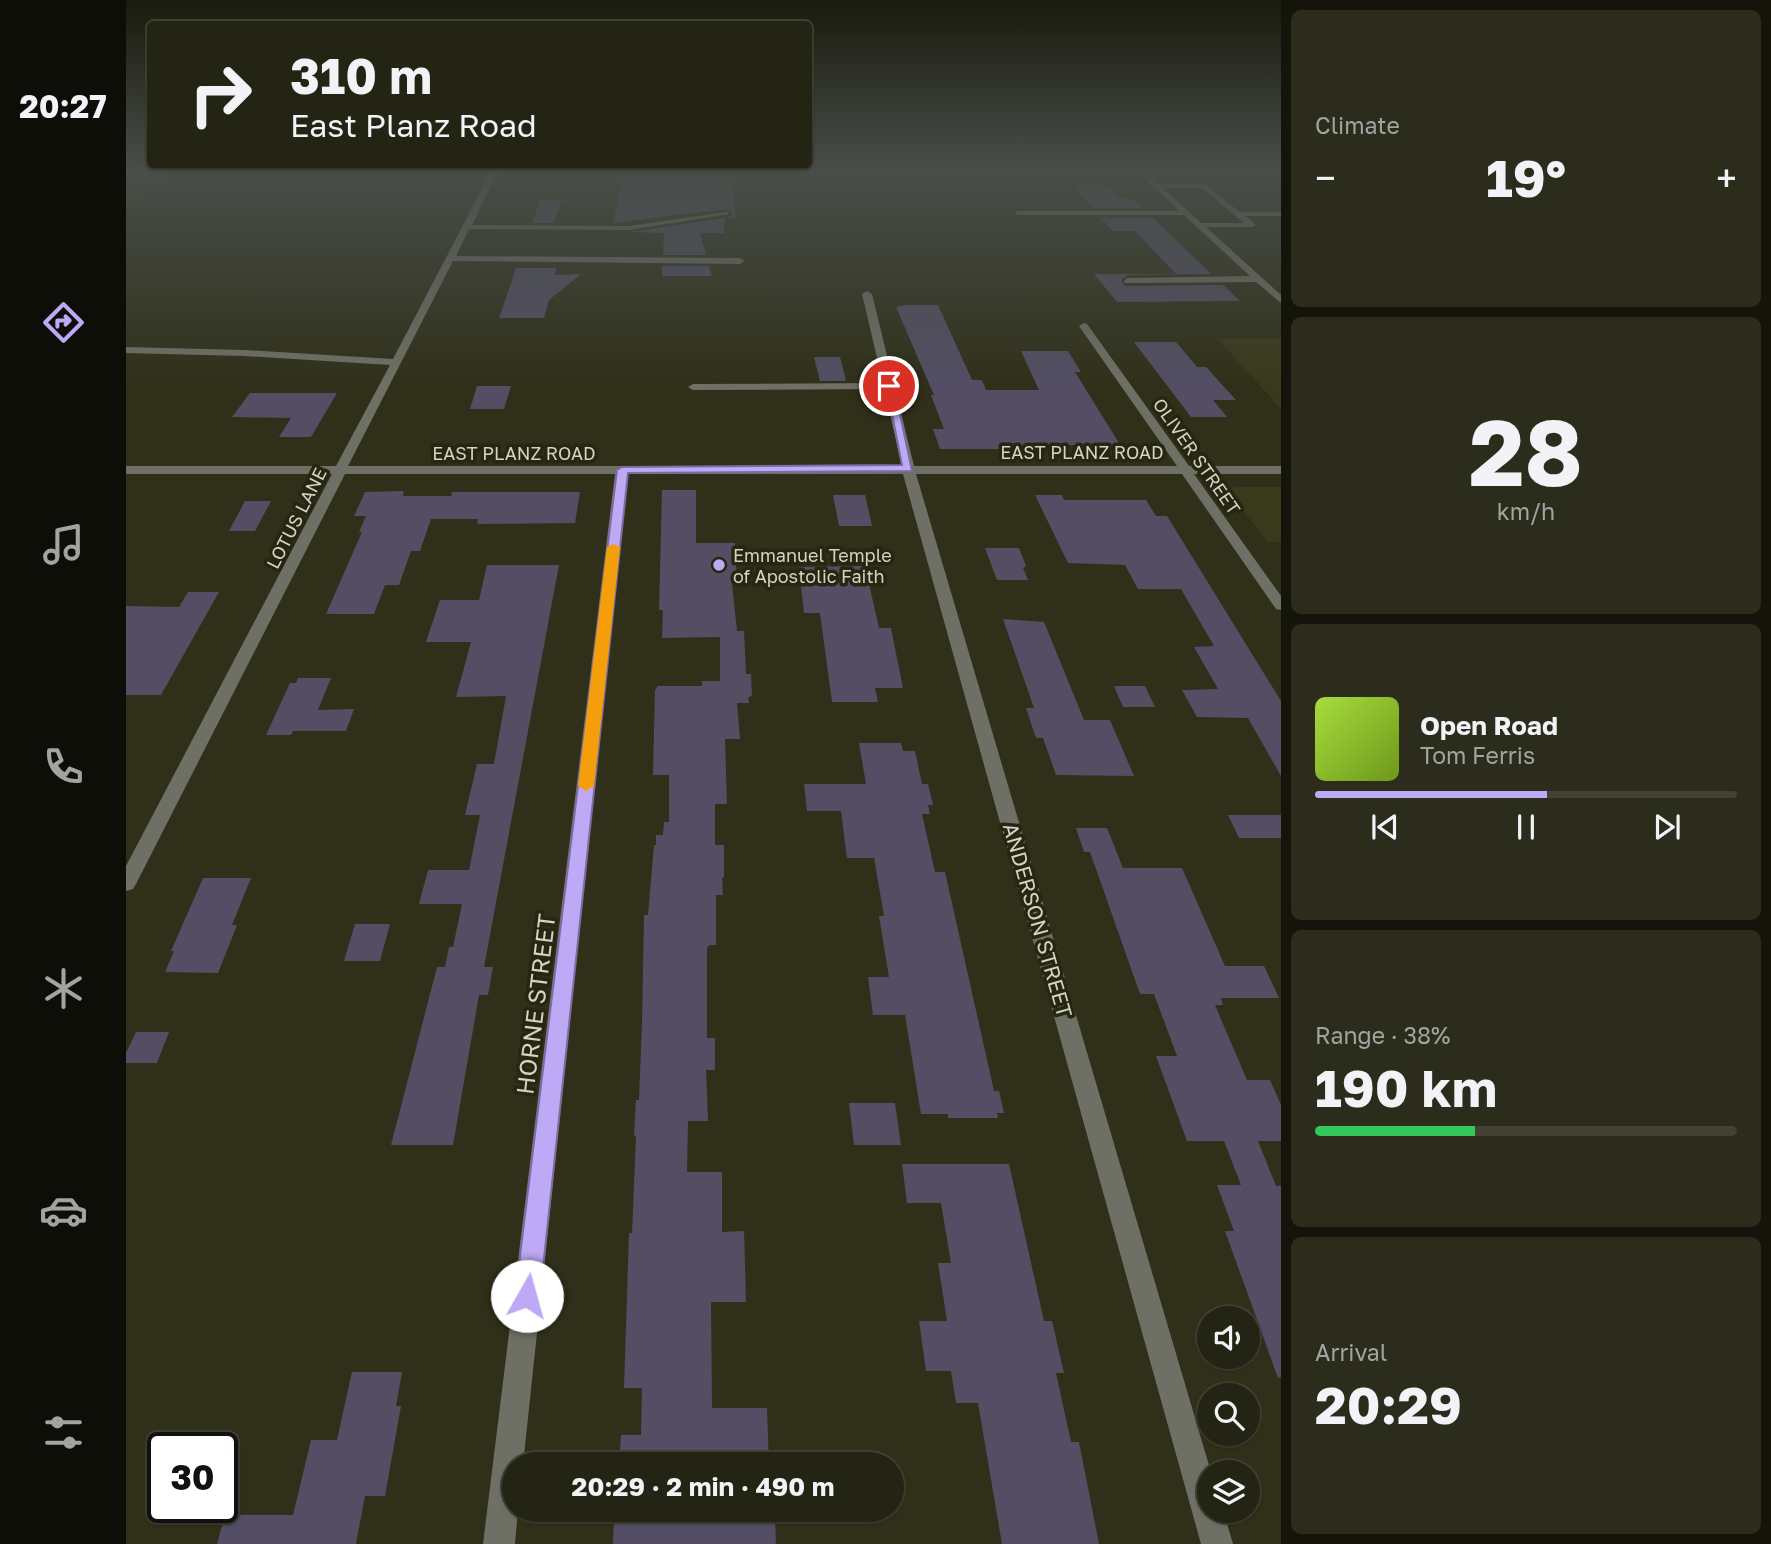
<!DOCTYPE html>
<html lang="en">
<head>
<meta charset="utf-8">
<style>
	:root { --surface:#242414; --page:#2c2c1d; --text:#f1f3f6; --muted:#a3a4a0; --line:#414134; --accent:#bda9f5 }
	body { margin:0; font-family:"Golos Text",sans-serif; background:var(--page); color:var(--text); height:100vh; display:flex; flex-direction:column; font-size:26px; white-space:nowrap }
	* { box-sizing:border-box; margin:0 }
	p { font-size:23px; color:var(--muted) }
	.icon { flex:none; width:38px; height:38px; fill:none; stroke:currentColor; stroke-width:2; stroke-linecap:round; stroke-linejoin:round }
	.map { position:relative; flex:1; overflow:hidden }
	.drawer { display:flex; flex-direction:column; gap:10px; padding:10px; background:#14140b; width:490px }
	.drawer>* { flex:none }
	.banner { position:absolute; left:21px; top:21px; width:665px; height:147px; border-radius:7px; box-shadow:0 2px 5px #0004,0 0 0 2px var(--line); background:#242414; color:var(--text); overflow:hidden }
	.controls { position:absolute; left:1071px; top:1306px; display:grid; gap:14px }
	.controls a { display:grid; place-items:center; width:63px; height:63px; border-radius:50%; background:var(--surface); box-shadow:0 2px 5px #0004,0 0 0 2px var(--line); font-size:35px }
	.speed { position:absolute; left:21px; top:1432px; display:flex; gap:14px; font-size:35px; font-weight:700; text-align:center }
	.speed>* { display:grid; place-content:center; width:91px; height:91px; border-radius:50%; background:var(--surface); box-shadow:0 2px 5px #0004,0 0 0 2px var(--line); line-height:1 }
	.speed .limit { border:4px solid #111; border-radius:10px; background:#fff; color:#111 }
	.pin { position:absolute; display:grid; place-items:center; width:60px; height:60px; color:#fff; margin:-30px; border:4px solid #fff; border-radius:50%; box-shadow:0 2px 7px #0007 }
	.me { position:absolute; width:77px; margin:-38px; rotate:7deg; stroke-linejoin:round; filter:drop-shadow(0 0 5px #0008) }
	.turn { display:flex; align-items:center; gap:24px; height:147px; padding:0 28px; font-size:32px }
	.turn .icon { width:91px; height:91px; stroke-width:2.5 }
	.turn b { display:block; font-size:49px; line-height:60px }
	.big { font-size:52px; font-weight:700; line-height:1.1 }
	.drawer .tile { flex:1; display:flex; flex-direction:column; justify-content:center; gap:10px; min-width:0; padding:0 24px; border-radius:10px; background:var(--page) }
	.drawer .dial { align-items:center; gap:0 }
	.dial b { font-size:91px; line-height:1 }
	.song { display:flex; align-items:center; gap:21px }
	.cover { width:84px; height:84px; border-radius:10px; background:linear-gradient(135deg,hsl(80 70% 55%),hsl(80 70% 35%)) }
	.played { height:7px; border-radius:4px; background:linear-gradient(90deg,var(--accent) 55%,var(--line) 55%) }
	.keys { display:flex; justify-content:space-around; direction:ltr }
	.heat { display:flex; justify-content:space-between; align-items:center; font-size:38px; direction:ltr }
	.charge { height:10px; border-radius:5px; background:linear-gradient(90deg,#34c759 38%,var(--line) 0) }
	.trip { position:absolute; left:376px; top:1452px; width:402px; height:70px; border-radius:35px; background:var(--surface); box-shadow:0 2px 5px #0004,0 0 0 2px var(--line); font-weight:700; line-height:70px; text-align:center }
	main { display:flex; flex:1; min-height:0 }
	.tab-bar { display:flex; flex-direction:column; width:126px; justify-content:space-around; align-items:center; background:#0e0e08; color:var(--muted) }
	.tab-bar .icon { width:49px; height:49px }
	.tab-bar .active { color:var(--accent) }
	.tab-bar b { font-size:32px; color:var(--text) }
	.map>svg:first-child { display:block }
	.built { fill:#39391c }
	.building { fill:#534e63 }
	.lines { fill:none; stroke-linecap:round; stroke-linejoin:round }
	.minor { fill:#6f7065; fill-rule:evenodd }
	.route { fill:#bda9f5; stroke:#7b6e9f; stroke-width:2 }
	.slow { fill:#f59e0b }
	.poi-dot { fill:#bda9f5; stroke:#262611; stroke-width:2.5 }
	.labels { text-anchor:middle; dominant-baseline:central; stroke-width:7; stroke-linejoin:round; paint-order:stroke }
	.far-street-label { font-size:18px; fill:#d3d3c6; stroke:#262611 }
	.far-poi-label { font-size:18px; fill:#d3d3c6; stroke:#262611; text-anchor:start }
	.street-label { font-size:21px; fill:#d3d3c6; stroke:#262611 }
	.near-street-label { font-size:24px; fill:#d3d3c6; stroke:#262611 }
</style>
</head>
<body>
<main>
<nav class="tab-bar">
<b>20:27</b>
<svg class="icon active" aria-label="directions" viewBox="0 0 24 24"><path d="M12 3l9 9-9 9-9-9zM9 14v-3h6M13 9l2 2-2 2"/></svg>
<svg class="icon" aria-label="music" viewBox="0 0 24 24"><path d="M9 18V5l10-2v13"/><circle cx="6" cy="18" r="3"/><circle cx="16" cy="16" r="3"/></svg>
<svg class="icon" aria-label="phone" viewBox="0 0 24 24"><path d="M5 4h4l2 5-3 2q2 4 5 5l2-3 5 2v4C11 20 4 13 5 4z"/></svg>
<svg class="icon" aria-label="climate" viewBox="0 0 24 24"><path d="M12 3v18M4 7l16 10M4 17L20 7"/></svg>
<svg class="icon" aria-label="car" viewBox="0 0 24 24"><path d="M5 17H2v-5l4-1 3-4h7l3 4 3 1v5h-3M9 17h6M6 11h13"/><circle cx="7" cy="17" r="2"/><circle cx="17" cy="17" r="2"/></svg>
<svg class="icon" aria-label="filters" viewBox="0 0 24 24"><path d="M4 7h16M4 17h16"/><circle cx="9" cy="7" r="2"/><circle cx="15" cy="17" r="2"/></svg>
</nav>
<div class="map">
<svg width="1155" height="1544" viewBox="0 0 1155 1544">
	<rect width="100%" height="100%" fill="#30301a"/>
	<g class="built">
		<path d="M0,168H57L0,215Z"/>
		<path d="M1092,339H1155V409Z"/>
		<path d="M1110,487H1155V542H1141L1105,494L1106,489Z"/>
	</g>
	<g class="building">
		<path d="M497,176L606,179L610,218H599L598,233H574L580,255H537L538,233L504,232L604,217L607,213L600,209L487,223Z"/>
		<path d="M946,185H981L994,198L1008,200L1017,208H967Z"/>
		<path d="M414,200H436L428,223H406Z"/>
		<path d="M975,218H1027L1085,274L1002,275L995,280L999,286L1097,285L1114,301L991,302L968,274H1050L1009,231H987Z"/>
		<path d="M536,266H583L586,276H536Z"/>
		<path d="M390,268H430L429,275L455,274L423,300L418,318H373Z"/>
		<path d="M781,305H812L846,380H856L860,390H913L895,351H942L955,372H949L996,448H969L967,445H895L873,446L874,449H814L807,429H818L805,395H808L770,307Z"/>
		<path d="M1008,342H1050L1071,367H1080L1110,400H1087L1101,417H1065Z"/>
		<path d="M688,357H714L720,381H694Z"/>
		<path d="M351,386H385L378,409H344Z"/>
		<path d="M124,393H211L185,437H153L165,418L106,417Z"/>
		<path d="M536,490H570V543H609L611,584H606L611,631H618L620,674H625L626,695L622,698L623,703H611L614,739H599L601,804H589V845H598V877L596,878L597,895H590V945H583L581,948V1038H589V1070H580L582,1121H562L561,1172H596V1232L618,1231L620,1302H585L586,1408H641L643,1465H493L495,1435H515L516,1388H498L503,1233H506L510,1136H508L510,1100H513L516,1023L518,915H522L528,845H530V835H537L538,822H543V775H527L529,690L532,686H576V681H594V637L536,638L537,610H533Z"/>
		<path d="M278,491L277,496H325L326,492H454L449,523L351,524L352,519H305L294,551H285L273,585H259L248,614H200L236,532H233L240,516H228L239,492Z"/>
		<path d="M707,495H739L746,526H713Z"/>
		<path d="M909,495H936L938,500H1020L1030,516H1041L1155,701V776L1122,718L1071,717L1056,690L1092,689L1068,647L1088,646L1055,589H1012L999,565L942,563Z"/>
		<path d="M119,501H145L129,531H103Z"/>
		<path d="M859,548H893L900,566L897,568L902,580H871Z"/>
		<path d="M361,565H433L358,967H367L362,995H353L327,1145H265L311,967H319L323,947H327L336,904H293L302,870H343L354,815H339L351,764H368L380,696L330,697L345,642H300L314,600H353Z"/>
		<path d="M739,566L753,628H765L777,688H749L752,702H706L694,613H678L673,567Z"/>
		<path d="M62,592H93L35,695H0V606L53,607Z"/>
		<path d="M877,619L918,622L958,720H984L1008,776L930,775L917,738H910L900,708H908Z"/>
		<path d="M172,678H205L192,710L228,709L220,731H167L165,735H140L164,683H170Z"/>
		<path d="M988,686H1019L1029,707H997Z"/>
		<path d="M733,743H775L777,751H789L796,784H802L807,805H802L804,814H796L809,872H819L868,1091H873L878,1113H871L872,1118H822V1114H795L779,1015H747L742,977H763L753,916H758L748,858H721L715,811H681L678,784H740Z"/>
		<path d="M1102,815H1155V838H1113Z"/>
		<path d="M950,828H981L997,868H1056L1099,966H1138L1153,998H1095L1097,1005H1089L1121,1080H1144L1155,1105V1141H1132L1150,1186H1155V1377L1152,1378L1099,1231H1108L1091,1185H1115L1098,1141H1061L1030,1056H1051L1028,994H1014L964,852H958Z"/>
		<path d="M77,878H125L106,925H111L92,973L39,972L48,951H45Z"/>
		<path d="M229,924H264L254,961H218Z"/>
		<path d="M10,1032H43L31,1063H0V1053Z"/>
		<path d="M723,1103H769L775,1145H728Z"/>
		<path d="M776,1164H883L918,1321H926L938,1373H930L945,1442H953L973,1544H876L852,1403H830L825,1371H800L793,1321H821L812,1263H825L815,1203H781Z"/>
		<path d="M226,1372H276L270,1406H275L259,1496H239L230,1544H91L99,1515H167L185,1440H211Z"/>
		<path d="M488,1518H549V1521L649,1519L650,1544H487Z"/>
	</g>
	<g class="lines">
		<g class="minor">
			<path d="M367,168H374L346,225L503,226L600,212L604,214L503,230L343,229L330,256L614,258L618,261L614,264L327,261L222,466H776L758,389L567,390L562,387L567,384L757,383L736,294L741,291L746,294L788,466H1051L953,326L958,323L961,324L1063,466H1155V474H1068L1155,596V610L1150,609L1056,474H790L1085,1472L1083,1510H1097L1107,1544H1075L777,474H502L397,1465H388V1510H392L389,1544H357L489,474H219L10,884L7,889L0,891V866L206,474H0V466H210L264,365L118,356L0,353V347L118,350L267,359Z"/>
			<path d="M1008,168H1015L1032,184H1078L1114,212H1155V216H1120L1130,225L1126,227H1080L1155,295V303L1130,282L999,283L998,281L1002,278L1124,276L1058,215H892L888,213L892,211H1053ZM1037,188H1076L1118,223H1075Z"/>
		</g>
	</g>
	<linearGradient id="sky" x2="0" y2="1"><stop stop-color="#1a1a0e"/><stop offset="0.44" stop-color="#484e49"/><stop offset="1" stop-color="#484e49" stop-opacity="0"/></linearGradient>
	<rect width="1155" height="384" fill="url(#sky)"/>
	<path class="route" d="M760,384L768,386L786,471L502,473L414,1296L410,1304L401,1308L393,1304L389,1296L491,470L496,467L776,465Z"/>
	<path class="slow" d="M487,544L494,547L468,786L460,791L452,786L481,547Z"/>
	<circle class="poi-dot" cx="593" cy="565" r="7"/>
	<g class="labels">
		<g class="far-street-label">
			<text x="956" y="452">EAST PLANZ ROAD</text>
			<text x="388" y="453">EAST PLANZ ROAD</text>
			<text transform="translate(1071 456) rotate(55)">OLIVER STREET</text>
			<text transform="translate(170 518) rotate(-63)">LOTUS LANE</text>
		</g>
		<g class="far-poi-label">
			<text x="607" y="555">Emmanuel Temple<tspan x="607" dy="21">of Apostolic Faith</tspan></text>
		</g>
		<g class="street-label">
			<text transform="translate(912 920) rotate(74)">ANDERSON STREET</text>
		</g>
		<g class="near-street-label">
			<text transform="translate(409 1004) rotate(-83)">HORNE STREET</text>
		</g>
	</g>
</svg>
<div class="controls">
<a><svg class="icon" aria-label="sound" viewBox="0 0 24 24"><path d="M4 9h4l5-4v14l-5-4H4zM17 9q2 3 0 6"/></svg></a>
<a><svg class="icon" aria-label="search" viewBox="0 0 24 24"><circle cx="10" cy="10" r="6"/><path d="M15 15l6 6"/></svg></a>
<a><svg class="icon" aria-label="layers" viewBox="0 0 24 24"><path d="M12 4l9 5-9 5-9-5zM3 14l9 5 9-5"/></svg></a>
</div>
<div class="speed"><div class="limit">30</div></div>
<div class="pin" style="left:763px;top:386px;background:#d93025"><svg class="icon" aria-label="arrive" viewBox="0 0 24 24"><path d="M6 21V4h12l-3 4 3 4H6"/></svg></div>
<svg class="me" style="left:401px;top:1296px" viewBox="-20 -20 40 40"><circle r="19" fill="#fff"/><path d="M0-13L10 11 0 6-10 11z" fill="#bda9f5"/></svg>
<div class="trip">20:29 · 2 min · 490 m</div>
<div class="banner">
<div class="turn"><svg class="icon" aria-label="right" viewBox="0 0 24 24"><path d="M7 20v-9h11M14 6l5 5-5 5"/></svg><div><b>310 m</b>East Planz Road</div></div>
</div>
</div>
<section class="drawer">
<div class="tile"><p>Climate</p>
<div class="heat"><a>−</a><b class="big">19°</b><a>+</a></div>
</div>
<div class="tile dial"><b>28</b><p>km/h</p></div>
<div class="tile">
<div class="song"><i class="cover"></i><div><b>Open Road</b><p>Tom Ferris</p></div></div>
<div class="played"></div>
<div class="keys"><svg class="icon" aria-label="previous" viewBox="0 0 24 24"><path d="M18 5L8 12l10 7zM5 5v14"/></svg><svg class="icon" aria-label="pause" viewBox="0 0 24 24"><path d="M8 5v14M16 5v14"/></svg><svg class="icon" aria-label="next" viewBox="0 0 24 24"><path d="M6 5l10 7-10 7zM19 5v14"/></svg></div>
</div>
<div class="tile"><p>Range · 38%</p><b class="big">190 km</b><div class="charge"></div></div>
<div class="tile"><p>Arrival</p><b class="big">20:29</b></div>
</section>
</main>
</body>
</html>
